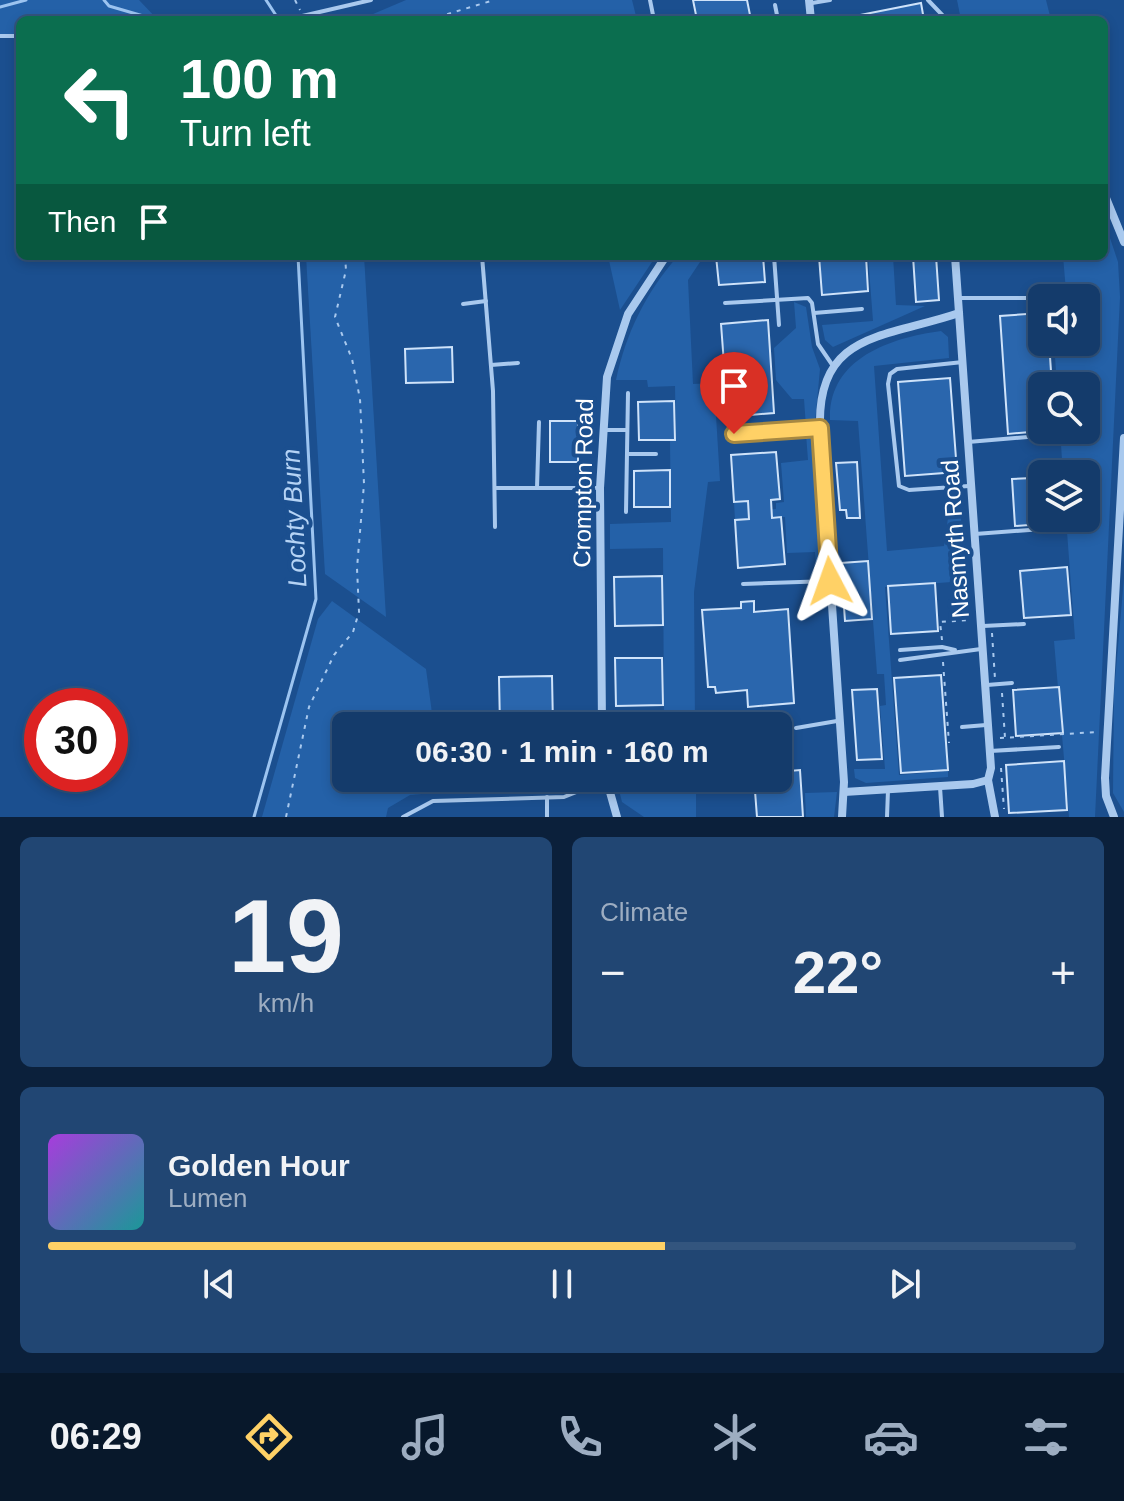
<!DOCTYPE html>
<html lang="en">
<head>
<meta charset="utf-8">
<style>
	:root { --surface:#143b6b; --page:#214673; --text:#f1f3f6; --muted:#9dadc1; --line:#33557e; --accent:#ffd166 }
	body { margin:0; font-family:Arial,sans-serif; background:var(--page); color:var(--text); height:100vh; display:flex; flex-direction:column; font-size:30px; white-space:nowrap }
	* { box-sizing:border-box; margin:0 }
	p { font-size:26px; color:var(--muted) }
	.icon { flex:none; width:44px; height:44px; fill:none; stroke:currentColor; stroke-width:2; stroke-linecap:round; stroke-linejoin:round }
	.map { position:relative; height:817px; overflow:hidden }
	.side { display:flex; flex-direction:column; gap:20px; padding:20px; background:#0b203b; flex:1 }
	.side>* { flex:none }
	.banner { position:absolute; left:16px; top:16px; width:1092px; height:244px; border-radius:12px; box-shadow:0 4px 12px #0003,0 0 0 2px var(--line); background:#0b6e4f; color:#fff; overflow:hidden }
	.tools { position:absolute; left:1028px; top:284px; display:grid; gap:16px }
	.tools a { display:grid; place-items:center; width:72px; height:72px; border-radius:12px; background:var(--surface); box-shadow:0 4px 12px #0003,0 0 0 2px var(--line); font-size:40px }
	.speed { position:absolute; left:24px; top:688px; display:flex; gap:16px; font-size:40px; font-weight:700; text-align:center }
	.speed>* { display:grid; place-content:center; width:104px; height:104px; border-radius:50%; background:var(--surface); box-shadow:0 4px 12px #0003,0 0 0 2px var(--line); line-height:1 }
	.speed .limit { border:12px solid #d22; background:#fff; color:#111 }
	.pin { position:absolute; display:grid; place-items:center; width:68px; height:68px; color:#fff; margin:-82px -34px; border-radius:50% 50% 50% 0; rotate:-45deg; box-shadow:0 0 8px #0007 }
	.pin .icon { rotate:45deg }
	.me { position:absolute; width:88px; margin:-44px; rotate:356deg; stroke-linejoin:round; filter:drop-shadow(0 0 6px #0008) }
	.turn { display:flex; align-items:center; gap:28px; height:168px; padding:0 32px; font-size:36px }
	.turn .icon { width:104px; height:104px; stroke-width:2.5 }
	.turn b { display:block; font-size:56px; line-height:68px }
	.then { display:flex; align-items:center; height:76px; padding:0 32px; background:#0003; gap:16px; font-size:30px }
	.big { font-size:60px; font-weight:600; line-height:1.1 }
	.side .card { flex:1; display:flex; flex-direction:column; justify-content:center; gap:12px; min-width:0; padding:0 28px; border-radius:12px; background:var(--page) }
	.side .dial { align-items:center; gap:0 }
	.dial b { font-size:104px; line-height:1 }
	.song { display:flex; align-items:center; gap:24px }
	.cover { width:96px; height:96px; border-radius:12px; background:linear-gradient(135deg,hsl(280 70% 55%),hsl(180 70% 35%)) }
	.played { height:8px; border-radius:4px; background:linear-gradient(90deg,var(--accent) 60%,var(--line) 60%) }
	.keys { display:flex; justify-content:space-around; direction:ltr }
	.heat { display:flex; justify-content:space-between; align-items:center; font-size:44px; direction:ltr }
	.side .tiles { flex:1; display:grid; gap:20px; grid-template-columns:1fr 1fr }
	.card:last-child { grid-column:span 2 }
	.trip { position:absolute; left:332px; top:712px; width:460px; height:80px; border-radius:12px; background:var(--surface); box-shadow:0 4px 12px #0003,0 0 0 2px var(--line); font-weight:600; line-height:80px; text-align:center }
	.dock { display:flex; height:128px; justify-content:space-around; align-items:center; background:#08182b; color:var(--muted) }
	.dock .icon { width:56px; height:56px }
	.dock .on { color:var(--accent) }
	.dock b { font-size:36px; color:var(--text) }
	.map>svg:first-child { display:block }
	.green { fill:#2461a8 }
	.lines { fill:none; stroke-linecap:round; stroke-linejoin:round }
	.stream { stroke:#9cc4f0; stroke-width:3 }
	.building { fill:#2a66ad; stroke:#cfe3fa; stroke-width:2 }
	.path { stroke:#a9c9ee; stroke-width:2; stroke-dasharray:4 6; stroke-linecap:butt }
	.lane { stroke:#a9c9ee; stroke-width:4 }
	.street { stroke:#a9c9ee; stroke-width:8 }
	.route-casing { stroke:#a68842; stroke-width:20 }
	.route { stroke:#ffd166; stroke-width:14 }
	.labels { text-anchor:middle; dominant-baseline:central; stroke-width:8; stroke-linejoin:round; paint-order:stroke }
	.street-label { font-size:24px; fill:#fff; stroke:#1b4f8f }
	.water-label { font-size:26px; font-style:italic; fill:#b5d3f5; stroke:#1b4f8f }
</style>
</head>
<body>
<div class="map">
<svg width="1124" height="817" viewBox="0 0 1124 817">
	<rect width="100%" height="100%" fill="#1b4f8f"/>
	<g class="green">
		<path d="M0,0H139L158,20H20V36H0Z"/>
		<path d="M406,0H632L637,20H359Z"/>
		<path d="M957,0H1046L1051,20H961Z"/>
		<path d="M1104,220L1118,262L1120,297L1095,817H1069L1054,641L1075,639L1066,518H1086V474H1063L1060,430H1086V386H1057L1054,342H1086V298H1058L1066,291L1063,256H1104Z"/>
		<path d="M306,256H364L386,617L325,574Z"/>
		<path d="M608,256H656L620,310Z"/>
		<path d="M678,256H704L688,280L693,384L714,383L720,481L708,482L694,592L695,726H664L663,548L610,549V524L671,522L670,441H676L675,386L648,387L647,380H616C626,333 646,292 678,256Z"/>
		<path d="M868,256H893L896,305L925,306L833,347L825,340L822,325L873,321Z"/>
		<path d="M794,302L806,307L812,347L820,369L815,423L806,427L804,399H792L776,380L774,348L796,328Z"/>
		<path d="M941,331L948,337L949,358L874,366L887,551L944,546L950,504L960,503L965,581L885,587L899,775L948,771V777L866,783L855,778L854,769H885L880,706L886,705L884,674H877L858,421L830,420C828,359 889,338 941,331Z"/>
		<path d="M806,434L814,440L823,570L817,577L815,552L787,553L785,517L735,520L734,502L748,501L749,511L776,509V503L784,502L781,463L808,460Z"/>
		<path d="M1124,578V812L1113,793L1114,692Z"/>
		<path d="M332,601L426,669L432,713L440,726H346V778H461L456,791L410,795L388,808L386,817H262L318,619Z"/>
		<path d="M616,778H696V817H644L622,802Z"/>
		<path d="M837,792L834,817H806L805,793Z"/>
	</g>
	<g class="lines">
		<g class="stream">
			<path d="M104,0L109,6L157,20"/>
			<path d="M266,0L279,20"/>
			<path d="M0,7L26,0"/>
			<path d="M254,817L316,599L298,256"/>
		</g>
	</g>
	<g class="building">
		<path d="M693,0H747L751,20H697Z"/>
		<path d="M921,3L924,20H856L855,16Z"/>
		<path d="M716,256H763L765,282L719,285Z"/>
		<path d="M819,256H866L868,291L822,295Z"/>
		<path d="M913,256H936L939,300L916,302Z"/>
		<path d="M1042,313V342H1049L1052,386H1042V431L1008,434L1000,316Z"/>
		<path d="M768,320L774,413L728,417L721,324Z"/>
		<path d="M452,347L453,382L406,383L405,349Z"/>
		<path d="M950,378L957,472L905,476L898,382Z"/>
		<path d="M674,401L675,440H639L638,402Z"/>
		<rect x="550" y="421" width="28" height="41"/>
		<path d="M776,452L780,499L771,500L772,518L781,517L785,564L738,568L735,520L749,519L748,501L734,502L731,455Z"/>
		<path d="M857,462L860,518H847L846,510H840L836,463Z"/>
		<path d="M1039,469L1042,524L1015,526L1012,479L1032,478L1031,470Z"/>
		<path d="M670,470V507H634V471Z"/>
		<path d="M868,561L872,619L845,621L841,563Z"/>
		<path d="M1067,567L1071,615L1024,618L1020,571Z"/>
		<path d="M662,576L663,625L615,626L614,577Z"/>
		<path d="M935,583L938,631L891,634L888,586Z"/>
		<path d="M754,601V612L788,609L794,703L748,707L747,690L716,693L715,687H708L702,610L741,608V602Z"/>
		<path d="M615,658H662L663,705L616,706Z"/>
		<path d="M941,675L948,770L901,773L894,678Z"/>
		<path d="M552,676L553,726H500L499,677Z"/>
		<path d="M1059,687L1063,733L1016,736L1013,690Z"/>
		<path d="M877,689L882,759L857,760L852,690Z"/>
		<path d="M1064,761L1067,810L1009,813L1006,765Z"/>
		<path d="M800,770L803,817H757L754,778H778V772Z"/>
	</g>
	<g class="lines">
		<g class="path">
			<path d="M295,0L300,10"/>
			<path d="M428,20L494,0"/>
			<path d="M992,633L995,679"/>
			<path d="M942,640L940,622L969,620"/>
			<path d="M943,662L949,743"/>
			<path d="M1002,693L1005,738"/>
			<path d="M1000,738L1097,732"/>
			<path d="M1001,768L1004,809"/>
			<path d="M286,817L309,707L334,655L353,632L359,612L357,568L364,484L360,399L352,359L335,317L346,270L345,256"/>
		</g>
		<g class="lane">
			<path d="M650,0L654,20"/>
			<path d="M928,0L947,20"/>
			<path d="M812,3L830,0"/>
			<path d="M775,5L778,20"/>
			<path d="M285,20L371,0"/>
			<path d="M0,36H20"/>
			<path d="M482,256L493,391L495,527"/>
			<path d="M774,256L779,325"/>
			<path d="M958,298H1042"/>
			<path d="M725,303L808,298L812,303L818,344L833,366"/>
			<path d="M463,304L486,301"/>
			<path d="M814,313L862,309"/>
			<path d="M963,362L897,369L890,374L888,384L899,486L909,490L969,486"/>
			<path d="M491,365L518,363"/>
			<path d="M606,430H627"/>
			<path d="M734,434L820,428"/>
			<path d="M968,442L1051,435"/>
			<path d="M627,454H656"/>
			<path d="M495,488H598"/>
			<path d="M537,488L539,422"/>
			<path d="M626,512L628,393"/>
			<path d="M975,534L1057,528"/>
			<path d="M743,584L830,581"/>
			<path d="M983,626L1024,624"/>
			<path d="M900,650L942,647L955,650"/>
			<path d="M900,660L981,649"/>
			<path d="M987,685L1012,683"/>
			<path d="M962,727L986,725"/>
			<path d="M796,728L837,721"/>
			<path d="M990,751L1059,747"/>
			<path d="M940,787L942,817"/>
			<path d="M578,791L579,778"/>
			<path d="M403,817L433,801L564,797L604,781"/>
			<path d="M547,817V797"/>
			<path d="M887,817L888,790"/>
		</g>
		<g class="street">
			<path d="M809,0L811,20"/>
			<path d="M1104,193L1124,242"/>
			<path d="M955,256L991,768L988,780L995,817"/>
			<path d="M602,726L600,488L607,377L628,314L666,256"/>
			<path d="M606,778L617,817"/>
			<path d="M844,792L973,784L988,780"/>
			<path d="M842,817L844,782L820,428C817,331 886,338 959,313"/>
			<path d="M1114,817L1106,796L1105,778L1124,438"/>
		</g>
	</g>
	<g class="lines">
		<g class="route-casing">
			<path id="route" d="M734,434L820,428L830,581"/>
		</g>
		<use href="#route" class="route"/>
	</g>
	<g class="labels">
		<g class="street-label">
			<text transform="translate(583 483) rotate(-89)">Crompton Road</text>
			<text transform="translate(955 539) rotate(-94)">Nasmyth Road</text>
		</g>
		<g class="water-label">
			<text transform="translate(294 518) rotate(-93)">Lochty Burn</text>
		</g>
	</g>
</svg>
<div class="tools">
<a><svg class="icon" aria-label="sound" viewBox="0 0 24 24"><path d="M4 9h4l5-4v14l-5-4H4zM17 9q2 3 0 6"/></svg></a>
<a><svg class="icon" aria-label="search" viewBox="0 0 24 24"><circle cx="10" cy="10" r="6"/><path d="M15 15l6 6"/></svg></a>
<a><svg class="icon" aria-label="layers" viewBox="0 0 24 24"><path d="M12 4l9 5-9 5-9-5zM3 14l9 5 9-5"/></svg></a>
</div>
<div class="speed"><div class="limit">30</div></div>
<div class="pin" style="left:734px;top:434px;background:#d93025"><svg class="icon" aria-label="arrive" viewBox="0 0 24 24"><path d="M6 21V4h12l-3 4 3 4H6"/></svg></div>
<svg class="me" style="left:830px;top:581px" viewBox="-20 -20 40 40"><path d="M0-17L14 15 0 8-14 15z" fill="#ffd166" stroke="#fff" stroke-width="4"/></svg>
<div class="trip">06:30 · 1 min · 160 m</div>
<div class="banner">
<div class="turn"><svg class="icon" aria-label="left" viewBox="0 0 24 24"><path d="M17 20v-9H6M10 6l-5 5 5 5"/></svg><div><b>100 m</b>Turn left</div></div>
<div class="then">Then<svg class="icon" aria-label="arrive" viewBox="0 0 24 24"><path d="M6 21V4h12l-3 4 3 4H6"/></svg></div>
</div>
</div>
<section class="side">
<div class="tiles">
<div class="card dial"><b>19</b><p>km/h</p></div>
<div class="card"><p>Climate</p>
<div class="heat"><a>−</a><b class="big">22°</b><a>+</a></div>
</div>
<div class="card">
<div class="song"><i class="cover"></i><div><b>Golden Hour</b><p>Lumen</p></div></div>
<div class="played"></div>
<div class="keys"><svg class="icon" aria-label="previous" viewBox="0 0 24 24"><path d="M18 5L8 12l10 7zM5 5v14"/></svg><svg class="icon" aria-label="pause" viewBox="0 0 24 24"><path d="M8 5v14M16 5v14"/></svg><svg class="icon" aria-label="next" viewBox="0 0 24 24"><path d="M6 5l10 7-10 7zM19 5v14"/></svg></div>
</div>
</div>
</section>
<nav class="dock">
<b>06:29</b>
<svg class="icon on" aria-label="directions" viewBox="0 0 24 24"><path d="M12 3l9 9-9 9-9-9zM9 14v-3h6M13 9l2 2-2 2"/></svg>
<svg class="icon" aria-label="music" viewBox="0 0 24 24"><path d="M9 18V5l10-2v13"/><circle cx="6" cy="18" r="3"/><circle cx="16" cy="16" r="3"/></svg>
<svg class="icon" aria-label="phone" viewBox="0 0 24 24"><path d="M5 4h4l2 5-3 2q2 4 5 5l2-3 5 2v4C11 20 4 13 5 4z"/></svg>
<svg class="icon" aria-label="climate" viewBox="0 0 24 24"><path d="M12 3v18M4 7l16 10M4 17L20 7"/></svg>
<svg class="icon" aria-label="car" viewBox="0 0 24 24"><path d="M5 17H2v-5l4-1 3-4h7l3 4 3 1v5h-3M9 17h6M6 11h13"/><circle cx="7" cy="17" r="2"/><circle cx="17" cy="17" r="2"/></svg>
<svg class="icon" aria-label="filters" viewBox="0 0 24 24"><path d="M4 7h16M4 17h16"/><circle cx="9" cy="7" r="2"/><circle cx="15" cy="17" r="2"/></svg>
</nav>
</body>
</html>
